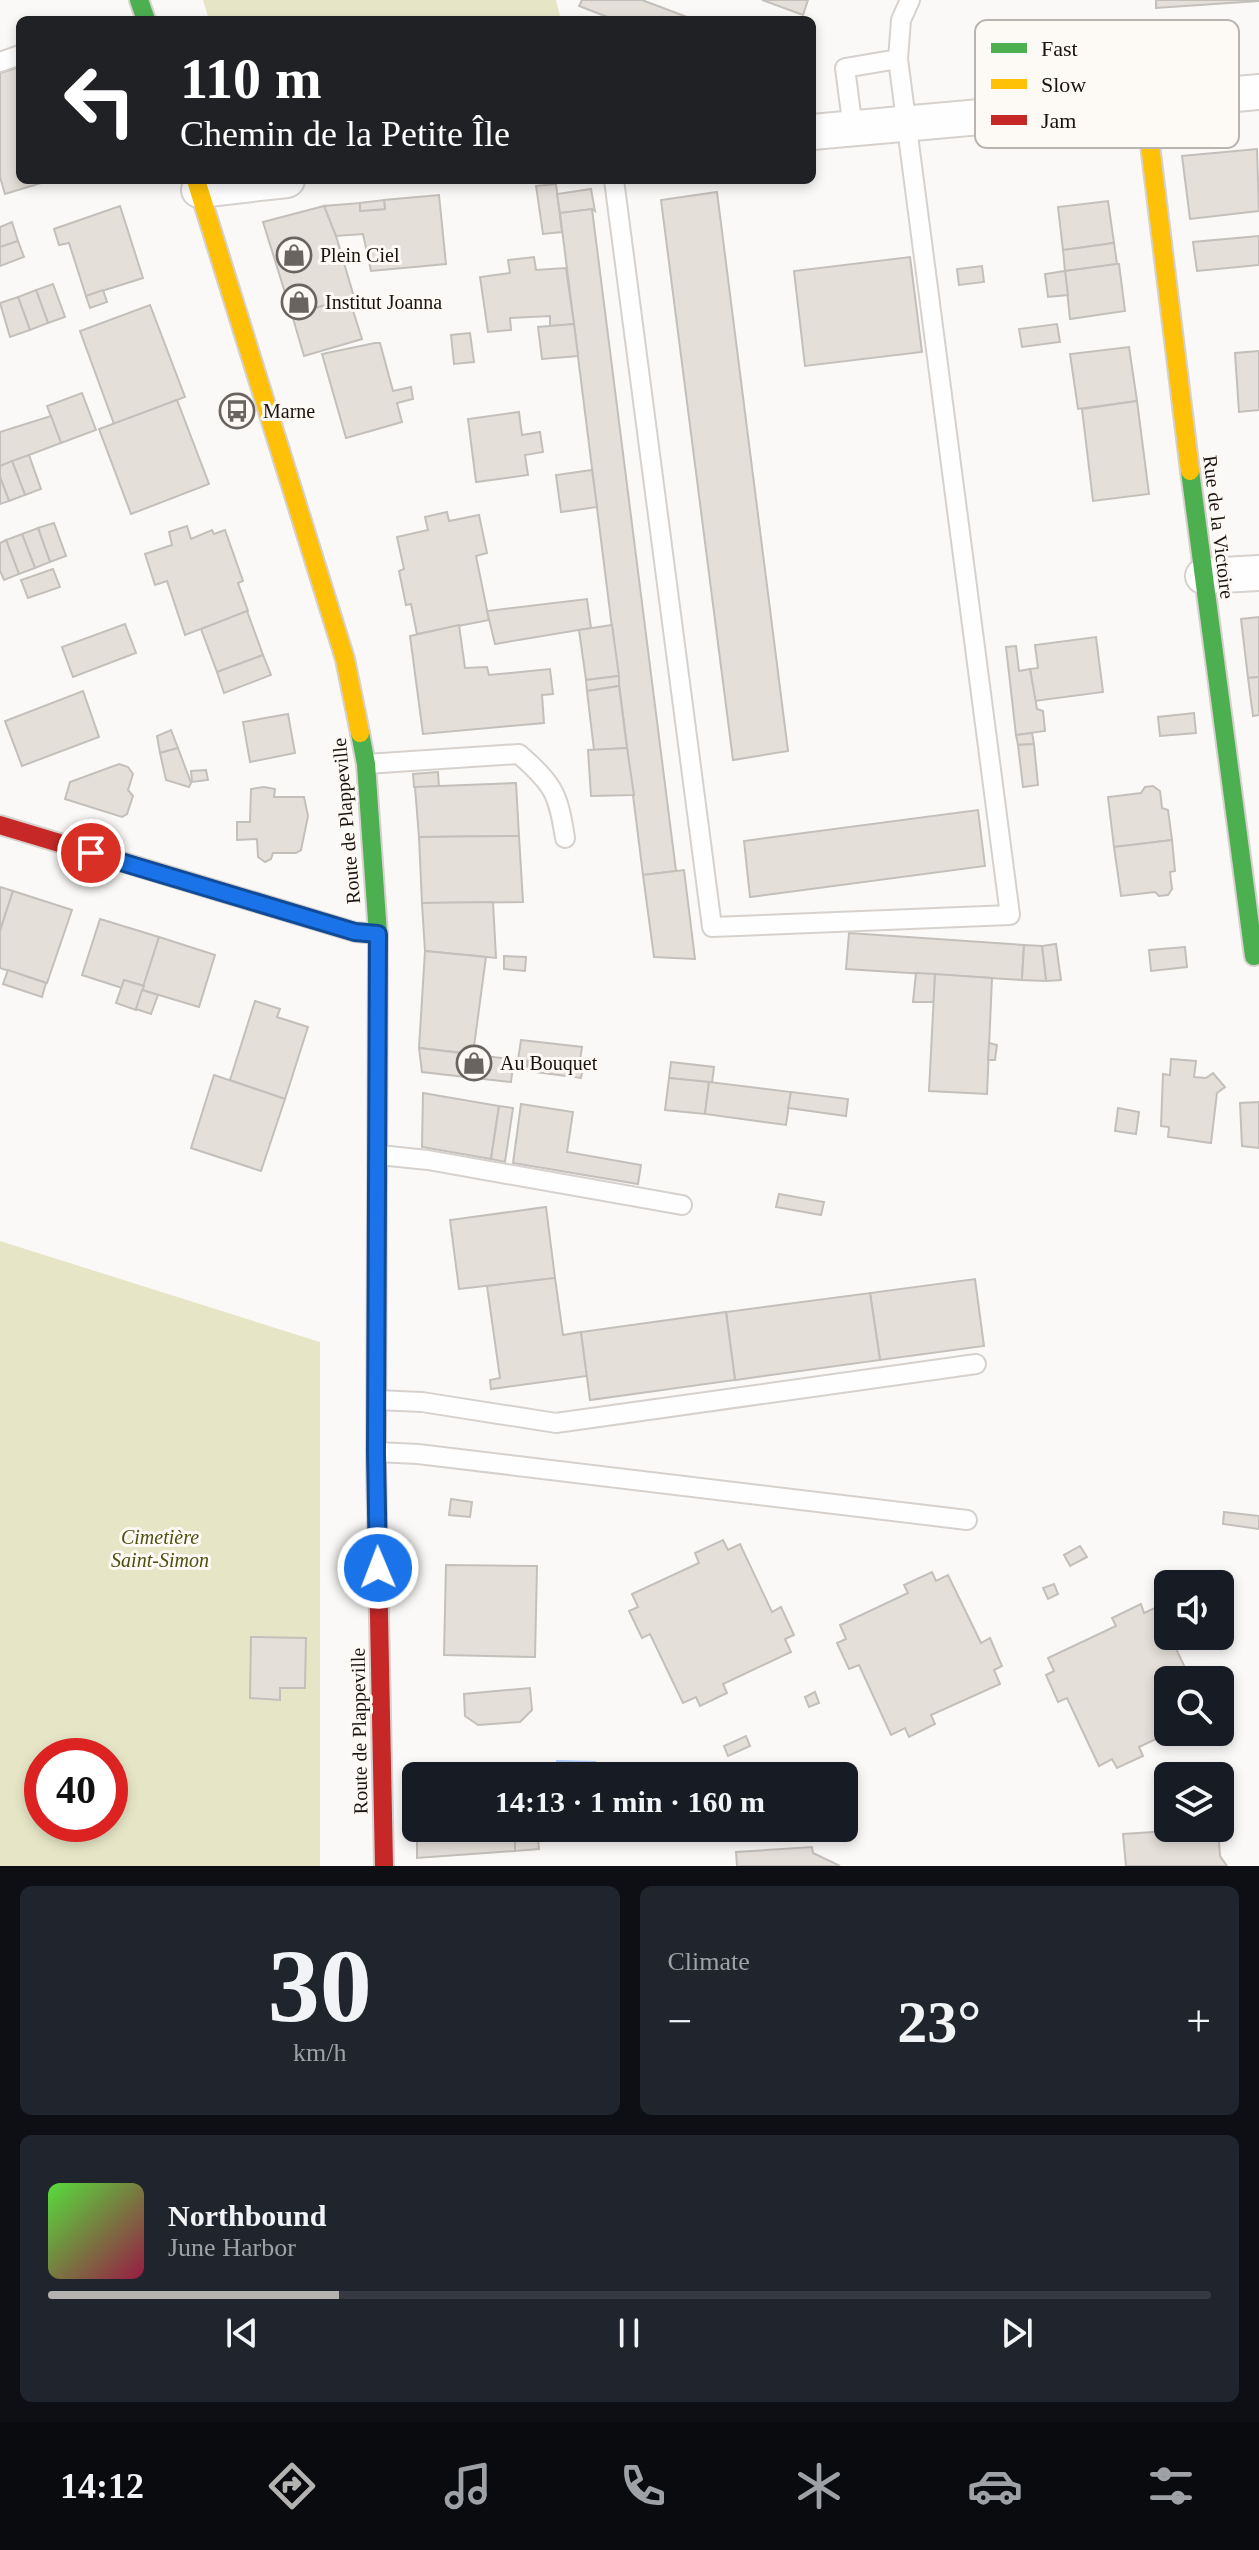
<!DOCTYPE html>
<html lang="en">
<head>
<meta charset="utf-8">
<style>
	:root { --surface:#171b24; --page:#20242c; --text:#f1f3f6; --muted:#9ea1a6; --line:#363941; --accent:#b4b3b2 }
	body { margin:0; font-family:"Times New Roman",serif; background:var(--page); color:var(--text); height:100vh; display:flex; flex-direction:column; font-size:30px; white-space:nowrap }
	* { box-sizing:border-box; margin:0 }
	p { font-size:26px; color:var(--muted) }
	.icon { flex:none; width:44px; height:44px; fill:none; stroke:currentColor; stroke-width:2; stroke-linecap:round; stroke-linejoin:round }
	.map { position:relative; height:1866px; overflow:hidden }
	.drawer { display:flex; flex-direction:column; gap:20px; padding:20px; background:#0d0f14; flex:1 }
	.drawer>* { flex:none }
	.hud { position:absolute; left:16px; top:16px; width:800px; height:168px; border-radius:12px; box-shadow:0 4px 12px #0003; background:#202124; color:#fff; overflow:hidden }
	.buttons { position:absolute; left:1154px; top:1570px; display:grid; gap:16px }
	.buttons a { display:grid; place-items:center; width:80px; height:80px; border-radius:12px; background:var(--surface); box-shadow:0 4px 12px #0003; font-size:40px }
	.speed { position:absolute; left:24px; top:1738px; display:flex; gap:16px; font-size:40px; font-weight:700; text-align:center }
	.speed>* { display:grid; place-content:center; width:104px; height:104px; border-radius:50%; background:var(--surface); box-shadow:0 4px 12px #0003; line-height:1 }
	.speed .limit { border:12px solid #d22; background:#fff; color:#111 }
	.pin { position:absolute; display:grid; place-items:center; width:68px; height:68px; color:#fff; margin:-34px; border:4px solid #fff; border-radius:50%; box-shadow:0 2px 8px #0007 }
	.me { position:absolute; width:88px; margin:-44px; rotate:359deg; stroke-linejoin:round; filter:drop-shadow(0 0 6px #0008) }
	.turn { display:flex; align-items:center; gap:28px; height:168px; padding:0 32px; font-size:36px }
	.turn .icon { width:104px; height:104px; stroke-width:2.5 }
	.turn b { display:block; font-size:56px; line-height:68px }
	.big { font-size:60px; font-weight:700; line-height:1.1 }
	.drawer .tile { flex:1; display:flex; flex-direction:column; justify-content:center; gap:12px; min-width:0; padding:0 28px; border-radius:12px; background:var(--page) }
	.drawer .dial { align-items:center; gap:0 }
	.dial b { font-size:104px; line-height:1 }
	.song { display:flex; align-items:center; gap:24px }
	.cover { width:96px; height:96px; border-radius:12px; background:linear-gradient(135deg,hsl(110 70% 55%),hsl(340 70% 35%)) }
	.played { height:8px; border-radius:4px; background:linear-gradient(90deg,var(--accent) 25%,var(--line) 25%) }
	.keys { display:flex; justify-content:space-around; direction:ltr }
	.heat { display:flex; justify-content:space-between; align-items:center; font-size:44px; direction:ltr }
	.drawer .tiles { flex:1; display:grid; gap:20px; grid-template-columns:1fr 1fr }
	.tile:last-child { grid-column:span 2 }
	.trip { position:absolute; left:402px; top:1762px; width:456px; height:80px; border-radius:12px; background:var(--surface); box-shadow:0 4px 12px #0003; font-weight:700; line-height:80px; text-align:center }
	.dock { display:flex; height:128px; justify-content:space-around; align-items:center; background:#090b0e; color:var(--muted) }
	.dock .icon { width:56px; height:56px }
	.dock .active { color:var(--accent) }
	.dock b { font-size:36px; color:var(--text) }
	.map>svg:first-child { display:block }
	.green { fill:#e6e6c7; fill-rule:evenodd }
	.water { fill:#b1ccfc }
	.building { fill:#e4dfd9; stroke:#c3bfba; stroke-width:2 }
	.lines { fill:none; stroke-linecap:round; stroke-linejoin:round }
	.lane-casing { stroke:#d6d1cd; stroke-width:22 }
	.street-casing { stroke:#d6d1cd; stroke-width:38 }
	.fast-casing { stroke:#d6d1cd; stroke-width:22 }
	.slow-casing { stroke:#d6d1cd; stroke-width:22 }
	.jam-casing { stroke:#d6d1cd; stroke-width:22 }
	.lane { stroke:#fefefe; stroke-width:18 }
	.street { stroke:#fefefe; stroke-width:34 }
	.fast { stroke:#4caf50; stroke-width:18 }
	.slow { stroke:#ffc107; stroke-width:18 }
	.jam { stroke:#c62828; stroke-width:18 }
	.route-casing { stroke:#114b97; stroke-width:20 }
	.route { stroke:#1a73e8; stroke-width:14 }
	.labels { text-anchor:middle; dominant-baseline:central; stroke-width:6; stroke-linejoin:round; paint-order:stroke }
	.poi-label { font-size:20px; fill:#1b140d; stroke:#fdf9f5; text-anchor:start }
	.street-label { font-size:20px; fill:#1b140d; stroke:#fdf9f5 }
	.park-label { font-size:20px; font-style:italic; fill:#4d4f0e; stroke:#fdf9f5 }
	.key { fill:#fdf9f5; stroke:#b9b4af; stroke-width:2 }
	.key-label { font-size:22px; fill:#1b140d }
</style>
</head>
<body>
<div class="map">
<svg width="1259" height="1866" viewBox="0 0 1259 1866">
	<rect width="100%" height="100%" fill="#fbf9f7"/>
	<g class="green">
		<path d="M203,0H556L561,20H209Z"/>
		<path d="M0,1241L320,1342V1866H0ZM42,1756H110V1824H42Z"/>
	</g>
	<path class="water" d="M556,1760L596,1761V1776H556Z"/>
	<g class="building">
		<path d="M582,0H642L695,20H615L579,6Z"/>
		<path d="M762,0H808L803,15Z"/>
		<path d="M1156,0H1259V1L1156,8Z"/>
		<path d="M20,67V180H51L5,194L0,177V73Z"/>
		<path d="M1257,149L1259,211L1190,219L1182,156Z"/>
		<path d="M556,184L562,232L543,234L536,186Z"/>
		<path d="M591,189L595,211L592,209L560,213L557,194Z"/>
		<path d="M717,192L788,751L733,760L661,200Z"/>
		<path d="M439,195L446,264L371,271L363,234L336,236L324,206L360,203V211L385,209L384,200Z"/>
		<path d="M384,200L385,209L360,211V203Z"/>
		<path d="M1108,201L1114,243L1063,250L1058,207Z"/>
		<path d="M120,206L143,278L86,296L69,243L59,245L54,229Z"/>
		<path d="M324,206L337,239L354,297L292,315L263,222Z"/>
		<path d="M592,209L676,871L643,875L560,213Z"/>
		<path d="M12,222L18,241L0,247V227Z"/>
		<path d="M1259,236V265L1197,271L1193,242Z"/>
		<path d="M18,241L24,257L0,266V247Z"/>
		<path d="M1114,243L1117,264L1065,271L1063,250Z"/>
		<path d="M534,257L536,270L566,268L574,324L550,326V316L510,318L511,330L488,332L480,277L510,273L508,260Z"/>
		<path d="M910,257L922,352L805,366L794,271Z"/>
		<path d="M1117,264H1119L1125,311L1070,319L1065,271Z"/>
		<path d="M982,266L984,282L959,285L957,269Z"/>
		<path d="M1065,271L1068,295L1048,297L1045,274Z"/>
		<path d="M53,284L65,317L48,323L36,290Z"/>
		<path d="M36,290L48,323L30,330L18,297Z"/>
		<path d="M103,290L107,302L90,308L86,296Z"/>
		<path d="M18,297L30,330L10,337L0,303Z"/>
		<path d="M349,298L362,339L304,356L292,315Z"/>
		<path d="M150,305L185,397L114,424L80,331Z"/>
		<path d="M574,324L578,356L542,359L538,327Z"/>
		<path d="M1057,324L1060,342L1022,347L1019,329Z"/>
		<path d="M470,333L474,362L454,364L451,335Z"/>
		<path d="M375,343H380L393,391L411,387L413,399L397,403L402,422L346,438L322,354Z"/>
		<path d="M1129,347L1137,401L1078,409L1070,354Z"/>
		<path d="M1259,351V410L1239,412L1235,353Z"/>
		<path d="M82,393L96,430L61,443L47,406Z"/>
		<path d="M177,400L209,484L131,514L99,429Z"/>
		<path d="M1137,401L1149,494L1093,501L1082,409Z"/>
		<path d="M519,412L522,435L540,432L543,452L525,455L528,475L476,482L468,419Z"/>
		<path d="M51,416L61,443L0,466V432Z"/>
		<path d="M29,455L41,489L25,495L12,461Z"/>
		<path d="M12,461L25,495L9,501L0,477V466Z"/>
		<path d="M592,470L597,507L561,512L556,475Z"/>
		<path d="M0,477L9,501L0,504Z"/>
		<path d="M447,512L449,521L479,515L487,553L476,556L489,620L417,634L411,604L406,605L399,571L404,569L397,537L428,530L425,517Z"/>
		<path d="M54,523L66,556L50,562L38,528Z"/>
		<path d="M187,526L191,539L212,530L214,534L225,530L243,581L238,583L248,611L185,635L167,581L155,585L145,554L172,545L169,532Z"/>
		<path d="M38,528L50,562L35,568L22,534Z"/>
		<path d="M22,534L35,568L19,574L6,540Z"/>
		<path d="M6,540L19,574L4,580L0,571V543Z"/>
		<path d="M53,569L60,587L28,598L21,580Z"/>
		<path d="M587,599L591,628L495,644L487,611Z"/>
		<path d="M247,611L263,655L217,672L201,629Z"/>
		<path d="M1259,617V677L1248,678L1241,619Z"/>
		<path d="M125,624L136,653L73,677L62,647Z"/>
		<path d="M459,625L465,668L487,667L489,675L550,669L553,694L542,695L544,723L423,734L410,636Z"/>
		<path d="M612,625L619,676L586,680L579,630Z"/>
		<path d="M1096,637L1103,692L1035,701L1030,669L1038,668L1035,645Z"/>
		<path d="M1016,646L1019,671L1030,669L1037,709L1043,711L1045,731L1016,735L1006,647Z"/>
		<path d="M263,655L271,675L224,693L217,672Z"/>
		<path d="M619,676V686L587,691L586,680Z"/>
		<path d="M1259,677V715L1253,716L1248,678Z"/>
		<path d="M619,686L627,748L594,750L587,691Z"/>
		<path d="M83,691L99,737L22,766L5,721Z"/>
		<path d="M1194,713L1196,733L1160,736L1158,717Z"/>
		<path d="M288,714L295,753L250,762L243,722Z"/>
		<path d="M171,730L178,748L160,753L157,736Z"/>
		<path d="M1032,733L1034,744L1018,745L1016,735Z"/>
		<path d="M1034,744L1038,785L1023,787L1018,745Z"/>
		<path d="M178,748L191,783L189,787L166,780L160,753Z"/>
		<path d="M627,748L634,795L591,796L588,750Z"/>
		<path d="M119,764L128,767L133,774L128,790L133,796L127,814L122,817L65,799L70,782Z"/>
		<path d="M206,770L208,780L192,782L191,771Z"/>
		<path d="M438,772L439,787H414L413,774Z"/>
		<path d="M516,783L519,836L419,837L415,787Z"/>
		<path d="M1153,786L1160,791L1162,808L1168,810L1172,840L1114,847L1108,797L1141,793L1145,787Z"/>
		<path d="M264,787L275,789L274,797H304L308,816L301,850L296,853H273L271,859L265,862L258,857L257,839L237,840V822H250L251,789Z"/>
		<path d="M978,810L985,866L750,897L744,841Z"/>
		<path d="M519,836L523,902L422,903L419,837Z"/>
		<path d="M1172,840L1175,871L1170,872L1172,889L1168,895L1159,896L1155,892L1121,896L1114,847Z"/>
		<path d="M684,870L695,959L654,957L643,875Z"/>
		<path d="M0,887L13,891L0,931Z"/>
		<path d="M13,891L72,910L47,983L0,968V931Z"/>
		<path d="M493,902L496,958L425,951L422,903Z"/>
		<path d="M100,919L159,937L144,986L124,980L122,988L82,975Z"/>
		<path d="M849,933L1024,945L1022,980L846,969Z"/>
		<path d="M159,937L215,955L199,1007L142,990Z"/>
		<path d="M1056,944L1061,980L1046,981L1042,946Z"/>
		<path d="M1024,945L1042,946L1046,981L1022,980Z"/>
		<path d="M1185,947L1187,967L1151,971L1149,950Z"/>
		<path d="M425,951L486,957L473,1054L419,1048Z"/>
		<path d="M504,956L526,957L525,971L504,969Z"/>
		<path d="M8,970L46,983L42,997L3,984Z"/>
		<path d="M916,973L935,974L934,1002H913Z"/>
		<path d="M935,974L992,978L987,1094L929,1091Z"/>
		<path d="M124,980L144,986L136,1010L116,1003Z"/>
		<path d="M142,990L158,995L151,1014L136,1009Z"/>
		<path d="M255,1001L280,1009L277,1017L308,1027L285,1099L230,1080Z"/>
		<path d="M521,1040L582,1047L579,1067L518,1060Z"/>
		<path d="M989,1043L997,1045L995,1060H988Z"/>
		<path d="M419,1048L518,1060L528,1061L527,1068L513,1066L511,1082L422,1072Z"/>
		<path d="M1171,1059L1196,1061L1194,1077L1206,1078L1213,1073L1225,1087L1217,1093L1211,1143L1168,1137L1169,1127L1161,1126L1163,1074L1170,1075Z"/>
		<path d="M528,1061L551,1064L550,1074L526,1071Z"/>
		<path d="M671,1062L714,1067L712,1083L669,1078Z"/>
		<path d="M551,1064L583,1067L581,1078L550,1074Z"/>
		<path d="M214,1075L285,1099L261,1171L191,1148Z"/>
		<path d="M669,1078L709,1082L705,1114L665,1110Z"/>
		<path d="M709,1082L791,1092L786,1125L705,1114Z"/>
		<path d="M791,1092L848,1099L846,1116L788,1108Z"/>
		<path d="M423,1093L499,1106L491,1159L422,1147Z"/>
		<path d="M1259,1102V1148L1242,1146L1240,1103Z"/>
		<path d="M521,1104L573,1112L567,1152L641,1165L638,1184L513,1163Z"/>
		<path d="M499,1106L513,1108L505,1162L491,1159Z"/>
		<path d="M1118,1108L1139,1112L1136,1134L1115,1131Z"/>
		<path d="M779,1194L824,1202L821,1215L776,1207Z"/>
		<path d="M546,1207L555,1278L459,1289L450,1220Z"/>
		<path d="M555,1278L563,1335L581,1332L587,1376L491,1389L490,1380L500,1378L487,1286Z"/>
		<path d="M975,1279L984,1346L880,1360L870,1293Z"/>
		<path d="M870,1293L880,1360L735,1380L726,1312Z"/>
		<path d="M726,1312L735,1380L590,1400L581,1332Z"/>
		<path d="M451,1499L472,1502L470,1517L449,1515Z"/>
		<path d="M1224,1512L1259,1516V1529L1223,1524Z"/>
		<path d="M723,1540L728,1550L740,1544L772,1612L781,1607L794,1635L785,1639L791,1652L723,1684L727,1693L700,1706L696,1697L683,1703L650,1634L642,1638L629,1611L638,1607L632,1594L699,1563L695,1553Z"/>
		<path d="M1080,1546L1087,1557L1070,1566L1064,1555Z"/>
		<path d="M446,1565L537,1566L535,1657L444,1655Z"/>
		<path d="M932,1572L936,1581L948,1575L981,1643L990,1638L1002,1666L994,1670L1000,1684L931,1715L935,1724L909,1737L905,1728L891,1735L859,1665L849,1669L837,1643L846,1639L840,1625L908,1593L904,1585Z"/>
		<path d="M1054,1584L1058,1594L1048,1599L1043,1588Z"/>
		<path d="M1141,1604L1144,1613L1157,1607L1168,1636H1170L1188,1674L1197,1670L1202,1680H1168V1732H1171L1139,1747L1143,1756L1117,1768L1112,1759L1099,1766L1067,1698L1058,1702L1046,1675L1054,1671L1048,1658L1116,1626L1112,1618Z"/>
		<path d="M251,1637L306,1638L305,1688H280V1700L250,1698Z"/>
		<path d="M530,1688L532,1710L520,1722L478,1725L465,1716L464,1694Z"/>
		<path d="M815,1692L819,1703L809,1707L805,1697Z"/>
		<path d="M746,1736L750,1746L728,1756L724,1746Z"/>
		<path d="M443,1769H514L515,1776H443Z"/>
		<path d="M514,1769H533L534,1776H515Z"/>
		<path d="M417,1828H515V1851L417,1858Z"/>
		<path d="M515,1828H537L539,1849L515,1851Z"/>
		<path d="M1185,1830L1193,1835H1207L1219,1842L1220,1856L1227,1866H1126L1123,1834Z"/>
		<path d="M812,1847L813,1853L840,1866H737L736,1852Z"/>
	</g>
	<g class="lines">
		<g class="lane-casing">
			<g id="lane">
				<path d="M0,62L20,55"/>
				<path d="M853,129L845,68L898,59L901,20L910,0"/>
				<path d="M614,180L712,927L1010,915L898,59"/>
				<path d="M366,764L519,754C554,785 558,793 565,838"/>
				<path d="M379,1155L428,1160L682,1205"/>
				<path d="M377,1400L422,1402L556,1423L976,1364"/>
				<path d="M376,1452L418,1454L967,1520"/>
			</g>
		</g>
		<g class="street-casing">
			<g id="street">
				<path d="M812,132L1259,92"/>
				<path d="M199,190L287,180"/>
				<path d="M1203,576L1259,573"/>
			</g>
		</g>
		<g class="fast-casing">
			<g id="fast">
				<path d="M139,0L146,20"/>
				<path d="M1190,471L1254,956"/>
				<path d="M360,733L366,764L378,934L376,1465"/>
			</g>
		</g>
		<g class="slow-casing">
			<g id="slow">
				<path d="M1145,104L1190,471"/>
				<path d="M196,180L345,659L360,733"/>
			</g>
		</g>
		<g class="jam-casing">
			<g id="jam">
				<path d="M0,825L355,932L378,934"/>
				<path d="M376,1465L384,1866"/>
			</g>
		</g>
		<use href="#lane" class="lane"/>
		<use href="#street" class="street"/>
		<use href="#fast" class="fast"/>
		<use href="#slow" class="slow"/>
		<use href="#jam" class="jam"/>
	</g>
	<g class="lines">
		<g class="route-casing">
			<path id="route" d="M91,853L355,932L378,934L376,1452L378,1568"/>
		</g>
		<use href="#route" class="route"/>
	</g>
	<defs>
		<g id="shop-ring" transform="scale(1.8)"><circle r="9.5" fill="#fdf9f5" stroke="#69645f" stroke-width="1.5"/><path d="M-5-2.5h2.3a2.7 3.5 0 0 1 5.4 0H5L5.5 6h-11ZM-1.5-2.5h3a1.5 2.3 0 0 0-3 0Z" fill="#69645f"/></g>
		<g id="bus-ring" transform="scale(1.8)"><circle r="9.5" fill="#fdf9f5" stroke="#69645f" stroke-width="1.5"/><path d="M-5-6H5V4H4V6H2V4H-2V6H-4V4H-5ZM-3.5-4V0h7V-4ZM-3.5 1.2v1.5H-2V1.2ZM2 1.2v1.5H3.5V1.2Z" fill="#69645f"/></g>
	</defs>
	<g fill-rule="evenodd">
		<use href="#shop-ring" x="294" y="255"/>
		<use href="#shop-ring" x="299" y="302"/>
		<use href="#bus-ring" x="237" y="411"/>
		<use href="#shop-ring" x="474" y="1063"/>
	</g>
	<g class="labels">
		<g class="poi-label">
			<text x="320" y="255">Plein Ciel</text>
			<text x="325" y="302">Institut Joanna</text>
			<text x="263" y="411">Marne</text>
			<text x="500" y="1063">Au Bouquet</text>
		</g>
		<g class="street-label">
			<text transform="translate(1219 527) rotate(83)">Rue de la Victoire</text>
			<text transform="translate(346 821) rotate(-95)">Route de Plappeville</text>
			<text transform="translate(359 1731) rotate(-91)">Route de Plappeville</text>
		</g>
		<g class="park-label">
			<text x="160" y="1537">Cimetière<tspan x="160" dy="23">Saint-Simon</tspan></text>
		</g>
	</g>
	<rect x="975" y="20" width="264" height="128" rx="12" class="key"/>
	<rect x="991" y="43" width="36" height="10" fill="#4caf50"/>
	<rect x="991" y="79" width="36" height="10" fill="#ffc107"/>
	<rect x="991" y="115" width="36" height="10" fill="#c62828"/>
	<g class="key-label">
		<text x="1041" y="56">Fast</text>
		<text x="1041" y="92">Slow</text>
		<text x="1041" y="128">Jam</text>
	</g>
</svg>
<div class="buttons">
<a><svg class="icon" aria-label="sound" viewBox="0 0 24 24"><path d="M4 9h4l5-4v14l-5-4H4zM17 9q2 3 0 6"/></svg></a>
<a><svg class="icon" aria-label="search" viewBox="0 0 24 24"><circle cx="10" cy="10" r="6"/><path d="M15 15l6 6"/></svg></a>
<a><svg class="icon" aria-label="layers" viewBox="0 0 24 24"><path d="M12 4l9 5-9 5-9-5zM3 14l9 5 9-5"/></svg></a>
</div>
<div class="speed"><div class="limit">40</div></div>
<div class="pin" style="left:91px;top:853px;background:#d93025"><svg class="icon" aria-label="arrive" viewBox="0 0 24 24"><path d="M6 21V4h12l-3 4 3 4H6"/></svg></div>
<svg class="me" style="left:378px;top:1568px" viewBox="-20 -20 40 40"><circle r="17" fill="#1a73e8" stroke="#fff" stroke-width="3"/><path d="M0-11L8 9 0 5-8 9z" fill="#fff"/></svg>
<div class="trip">14:13 · 1 min · 160 m</div>
<div class="hud">
<div class="turn"><svg class="icon" aria-label="left" viewBox="0 0 24 24"><path d="M17 20v-9H6M10 6l-5 5 5 5"/></svg><div><b>110 m</b>Chemin de la Petite Île</div></div>
</div>
</div>
<section class="drawer">
<div class="tiles">
<div class="tile dial"><b>30</b><p>km/h</p></div>
<div class="tile"><p>Climate</p>
<div class="heat"><a>−</a><b class="big">23°</b><a>+</a></div>
</div>
<div class="tile">
<div class="song"><i class="cover"></i><div><b>Northbound</b><p>June Harbor</p></div></div>
<div class="played"></div>
<div class="keys"><svg class="icon" aria-label="previous" viewBox="0 0 24 24"><path d="M18 5L8 12l10 7zM5 5v14"/></svg><svg class="icon" aria-label="pause" viewBox="0 0 24 24"><path d="M8 5v14M16 5v14"/></svg><svg class="icon" aria-label="next" viewBox="0 0 24 24"><path d="M6 5l10 7-10 7zM19 5v14"/></svg></div>
</div>
</div>
</section>
<nav class="dock">
<b>14:12</b>
<svg class="icon active" aria-label="directions" viewBox="0 0 24 24"><path d="M12 3l9 9-9 9-9-9zM9 14v-3h6M13 9l2 2-2 2"/></svg>
<svg class="icon" aria-label="music" viewBox="0 0 24 24"><path d="M9 18V5l10-2v13"/><circle cx="6" cy="18" r="3"/><circle cx="16" cy="16" r="3"/></svg>
<svg class="icon" aria-label="phone" viewBox="0 0 24 24"><path d="M5 4h4l2 5-3 2q2 4 5 5l2-3 5 2v4C11 20 4 13 5 4z"/></svg>
<svg class="icon" aria-label="climate" viewBox="0 0 24 24"><path d="M12 3v18M4 7l16 10M4 17L20 7"/></svg>
<svg class="icon" aria-label="car" viewBox="0 0 24 24"><path d="M5 17H2v-5l4-1 3-4h7l3 4 3 1v5h-3M9 17h6M6 11h13"/><circle cx="7" cy="17" r="2"/><circle cx="17" cy="17" r="2"/></svg>
<svg class="icon" aria-label="filters" viewBox="0 0 24 24"><path d="M4 7h16M4 17h16"/><circle cx="9" cy="7" r="2"/><circle cx="15" cy="17" r="2"/></svg>
</nav>
</body>
</html>
